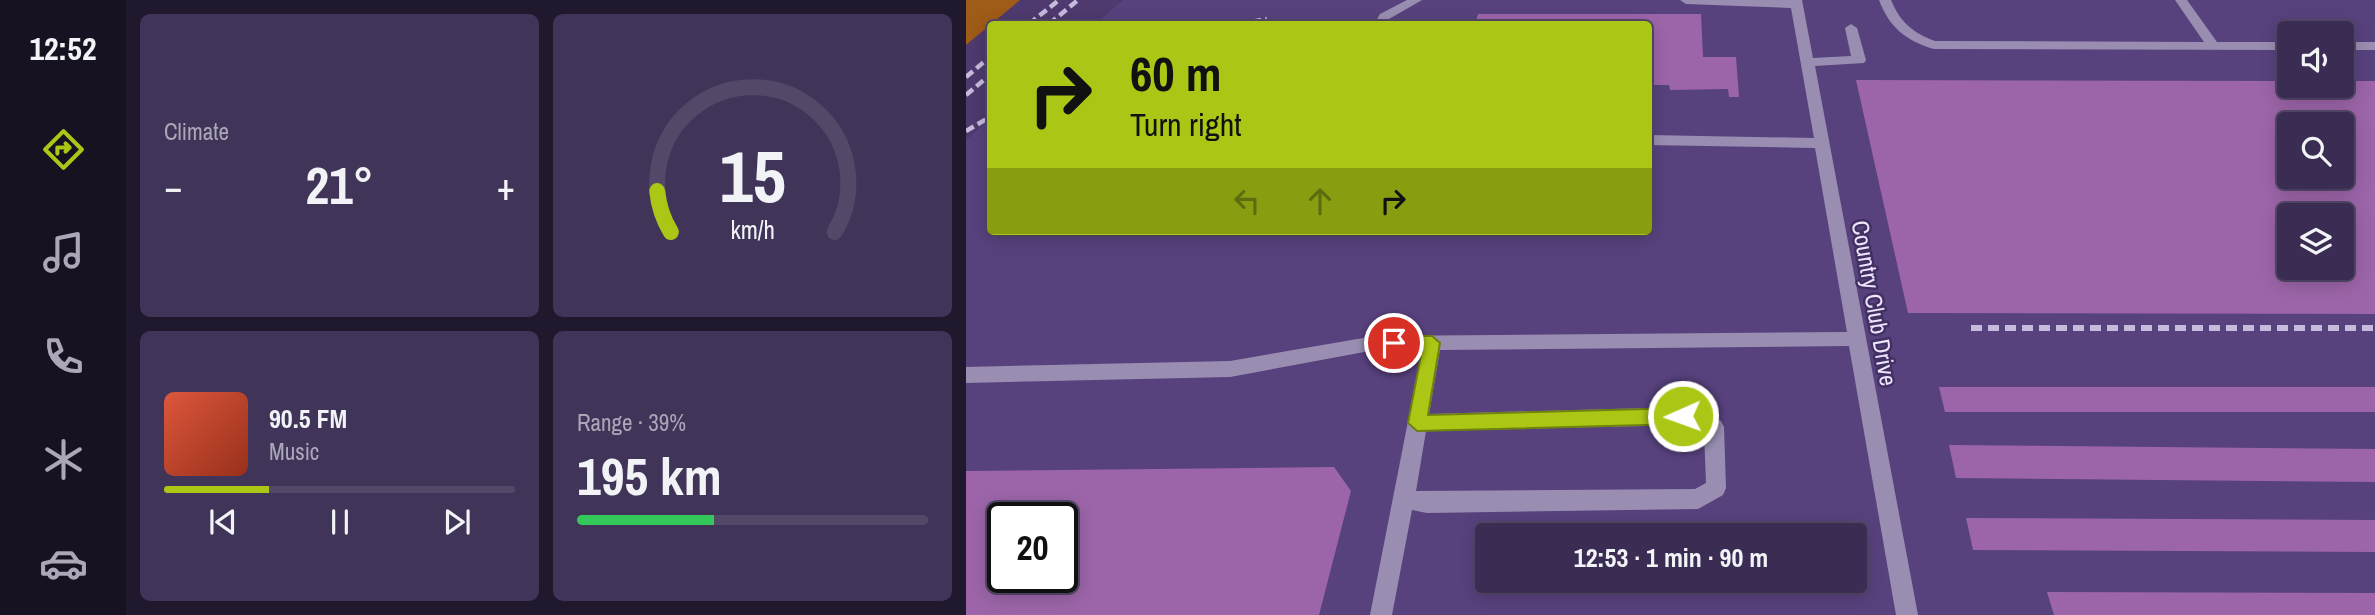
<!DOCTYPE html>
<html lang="en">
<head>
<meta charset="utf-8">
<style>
	:root { --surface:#3a2c52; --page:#413459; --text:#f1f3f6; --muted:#aba7b8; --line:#544869; --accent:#abc615 }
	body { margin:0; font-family:"Archivo Narrow",sans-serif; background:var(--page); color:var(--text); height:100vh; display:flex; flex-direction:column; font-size:26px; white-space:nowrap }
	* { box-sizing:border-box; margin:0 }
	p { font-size:23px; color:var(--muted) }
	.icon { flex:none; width:38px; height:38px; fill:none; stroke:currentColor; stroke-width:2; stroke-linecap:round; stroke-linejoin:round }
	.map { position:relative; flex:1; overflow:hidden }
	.panel { display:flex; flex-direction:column; gap:14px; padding:14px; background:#20182d; width:840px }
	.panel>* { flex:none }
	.guide { position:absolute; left:21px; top:21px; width:665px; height:214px; border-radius:7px; box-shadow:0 4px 18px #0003,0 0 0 2px var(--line); background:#abc615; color:#111; overflow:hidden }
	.controls { position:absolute; left:1311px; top:21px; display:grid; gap:14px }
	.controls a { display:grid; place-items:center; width:77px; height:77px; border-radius:7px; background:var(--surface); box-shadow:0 4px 18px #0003,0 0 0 2px var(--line); font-size:35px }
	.speed { position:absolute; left:21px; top:502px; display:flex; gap:14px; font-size:35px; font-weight:700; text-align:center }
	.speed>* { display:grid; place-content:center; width:91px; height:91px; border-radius:50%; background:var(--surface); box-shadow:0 4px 18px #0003,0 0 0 2px var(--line); line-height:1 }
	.speed .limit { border:4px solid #111; border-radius:10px; background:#fff; color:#111 }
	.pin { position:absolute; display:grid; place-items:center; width:60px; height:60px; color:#fff; margin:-30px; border:4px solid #fff; border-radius:50%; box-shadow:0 2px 7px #0007 }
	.me { position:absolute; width:77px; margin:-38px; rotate:268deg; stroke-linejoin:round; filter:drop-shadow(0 0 5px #0008) }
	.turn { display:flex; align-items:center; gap:24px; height:147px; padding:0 28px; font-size:32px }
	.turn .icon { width:91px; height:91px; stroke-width:2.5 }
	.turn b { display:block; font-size:49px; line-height:60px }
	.lanes { display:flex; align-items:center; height:66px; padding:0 28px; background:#0003; justify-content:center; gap:35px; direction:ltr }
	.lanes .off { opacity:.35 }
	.big { font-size:52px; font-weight:800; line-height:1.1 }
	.panel .tile { flex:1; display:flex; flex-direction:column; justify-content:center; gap:10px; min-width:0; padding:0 24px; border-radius:10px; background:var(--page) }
	.panel .dial { align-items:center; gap:0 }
	.dial svg { height:182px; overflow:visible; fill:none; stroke:var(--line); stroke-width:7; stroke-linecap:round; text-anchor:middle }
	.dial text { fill:var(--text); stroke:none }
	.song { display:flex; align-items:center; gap:21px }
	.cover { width:84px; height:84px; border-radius:10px; background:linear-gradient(135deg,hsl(10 70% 55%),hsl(10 70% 35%)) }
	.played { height:7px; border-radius:4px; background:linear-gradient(90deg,var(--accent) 30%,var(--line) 30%) }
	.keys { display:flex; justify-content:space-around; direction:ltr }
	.heat { display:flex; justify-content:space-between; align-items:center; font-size:38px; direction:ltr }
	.charge { height:10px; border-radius:5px; background:linear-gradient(90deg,#34c759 39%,var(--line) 0) }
	.panel .tiles { flex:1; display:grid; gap:14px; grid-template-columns:repeat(2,1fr) }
	.trip { position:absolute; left:509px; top:523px; width:392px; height:70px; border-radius:7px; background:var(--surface); box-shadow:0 4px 18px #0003,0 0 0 2px var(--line); font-weight:800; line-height:70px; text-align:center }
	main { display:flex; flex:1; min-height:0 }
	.menu { display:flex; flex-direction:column; width:126px; justify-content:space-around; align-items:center; background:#171221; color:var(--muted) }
	.menu .icon { width:49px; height:49px }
	.menu .selected { color:var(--accent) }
	.menu b { font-size:32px; color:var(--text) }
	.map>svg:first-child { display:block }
	.built { fill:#58427e; fill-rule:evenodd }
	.forest { fill:#9f5b18 }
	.building { fill:#9c65a9; fill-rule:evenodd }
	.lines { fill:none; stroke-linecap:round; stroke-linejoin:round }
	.minor { fill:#998eb1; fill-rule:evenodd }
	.rail-far1 { stroke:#c6bbdc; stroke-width:4.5; stroke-dasharray:9 4.5; stroke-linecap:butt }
	.rail { stroke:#c6bbdc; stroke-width:6; stroke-dasharray:11 6; stroke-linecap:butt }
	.route { fill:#abc615; stroke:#6f810e; stroke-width:2 }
	.labels { text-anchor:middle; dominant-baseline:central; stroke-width:5; stroke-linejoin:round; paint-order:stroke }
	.street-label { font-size:24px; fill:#ede5ff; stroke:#433063 }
</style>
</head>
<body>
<main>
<nav class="menu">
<b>12:52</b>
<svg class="icon selected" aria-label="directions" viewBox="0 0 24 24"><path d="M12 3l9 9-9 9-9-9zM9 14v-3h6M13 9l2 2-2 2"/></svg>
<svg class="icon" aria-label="music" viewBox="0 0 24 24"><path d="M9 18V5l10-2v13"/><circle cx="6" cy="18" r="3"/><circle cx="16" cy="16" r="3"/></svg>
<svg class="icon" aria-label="phone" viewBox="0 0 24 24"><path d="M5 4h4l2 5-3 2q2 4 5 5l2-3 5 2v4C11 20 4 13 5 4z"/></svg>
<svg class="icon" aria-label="climate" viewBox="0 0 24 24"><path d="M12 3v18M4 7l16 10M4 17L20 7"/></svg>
<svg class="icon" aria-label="car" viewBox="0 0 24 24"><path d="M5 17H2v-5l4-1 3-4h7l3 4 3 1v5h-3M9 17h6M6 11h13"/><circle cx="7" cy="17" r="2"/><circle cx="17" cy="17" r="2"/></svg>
</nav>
<section class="panel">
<div class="tiles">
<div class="tile"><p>Climate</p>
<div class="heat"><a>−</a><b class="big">21°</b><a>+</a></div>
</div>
<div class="tile dial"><svg viewBox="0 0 100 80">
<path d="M14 69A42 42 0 1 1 86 69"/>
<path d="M14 69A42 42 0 0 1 8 51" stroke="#abc615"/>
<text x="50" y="56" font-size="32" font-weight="700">15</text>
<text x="50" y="72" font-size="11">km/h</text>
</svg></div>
<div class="tile">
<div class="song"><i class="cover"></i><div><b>90.5 FM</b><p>Music</p></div></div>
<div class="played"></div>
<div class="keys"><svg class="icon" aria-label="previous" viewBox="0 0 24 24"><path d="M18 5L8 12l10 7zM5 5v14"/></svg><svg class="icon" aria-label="pause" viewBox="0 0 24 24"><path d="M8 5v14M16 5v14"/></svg><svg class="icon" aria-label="next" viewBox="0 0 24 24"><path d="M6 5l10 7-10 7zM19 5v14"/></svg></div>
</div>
<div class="tile"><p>Range · 39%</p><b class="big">195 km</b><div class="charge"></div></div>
</div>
</section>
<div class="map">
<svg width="1409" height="615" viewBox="0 0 1409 615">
	<rect width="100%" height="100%" fill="#4e3a6e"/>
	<path class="built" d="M157,0H1409V615H0V140L24,118V231H682V24H129ZM1323,33H1376V86H1323ZM1323,124H1376V177H1323ZM1323,215H1376V268H1323ZM37,518H96V578H37ZM522,536H889V581H522Z"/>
	<path class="forest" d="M0,0H54L0,45Z"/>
	<g class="building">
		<path d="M512,14H735L737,57H770L773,97H763L762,89L704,90L703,85H682V24H509Z"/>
		<path d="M890,80L1323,81V86H1376V81H1409V314L942,313ZM1323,124H1376V177H1323ZM1323,215H1376V268H1323Z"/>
		<path d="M973,387H1409V412H979Z"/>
		<path d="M983,445L1409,449V482L990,478Z"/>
		<path d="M368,467L385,491L353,615H0V471ZM37,518H96V578H37Z"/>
		<path d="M1000,518L1409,520V552L1007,550Z"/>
		<path d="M1081,592L1409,593V615H1088Z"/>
	</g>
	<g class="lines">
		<g class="minor">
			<path d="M441,0H456L423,19L420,24H408L414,14Z"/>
			<path d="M714,0H836L847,58L885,56L879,28L885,24L891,28L900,60L898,63L849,66L952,615H930L883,346L474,350L463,414L717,407L755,421L758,427L760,488L757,495L732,509L461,513L446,510L426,615H404L456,350H409L264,377L0,383V367L264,361L409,336L881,332L849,148L682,145V135L848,138L825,8L720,4ZM717,425L738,432L740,483L729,489L450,491L460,431Z"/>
			<path d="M913,0H925C934,22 947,33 969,41L1238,42L1209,0H1221L1251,42H1323V50L968,49C940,41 923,27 913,0Z"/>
			<rect x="1376" y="42" width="33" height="8"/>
		</g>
		<g class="rail-far1">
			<path d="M63,24L93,0"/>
			<path d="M83,24L112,0"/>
			<path d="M273,24L301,19"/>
			<path d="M0,77L24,57"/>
			<path d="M0,95L24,75"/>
			<path d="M0,131L24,117"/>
		</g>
		<path class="rail" d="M1005,328H1409"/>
	</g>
	<path class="route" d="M428,336H466L474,343L462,415L717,408L726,416L717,424L451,431L442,423L456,350L422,348L420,343Z"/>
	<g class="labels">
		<g class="street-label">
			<text transform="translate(909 303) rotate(80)">Country Club Drive</text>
		</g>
	</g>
</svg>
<div class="controls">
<a><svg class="icon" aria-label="sound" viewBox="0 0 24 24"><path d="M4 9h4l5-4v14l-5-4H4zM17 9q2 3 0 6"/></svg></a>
<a><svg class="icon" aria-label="search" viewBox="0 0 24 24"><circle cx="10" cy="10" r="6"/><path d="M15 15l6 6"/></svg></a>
<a><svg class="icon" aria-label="layers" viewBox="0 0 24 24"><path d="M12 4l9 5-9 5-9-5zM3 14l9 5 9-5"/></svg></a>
</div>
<div class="speed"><div class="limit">20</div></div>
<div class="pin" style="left:428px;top:343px;background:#d93025"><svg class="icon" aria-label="arrive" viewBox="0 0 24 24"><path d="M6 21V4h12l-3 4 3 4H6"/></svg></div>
<svg class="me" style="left:717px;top:416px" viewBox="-20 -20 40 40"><circle r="17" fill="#abc615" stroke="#fff" stroke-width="3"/><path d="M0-11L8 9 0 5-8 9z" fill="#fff"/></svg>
<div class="trip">12:53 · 1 min · 90 m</div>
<div class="guide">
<div class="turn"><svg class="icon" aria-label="right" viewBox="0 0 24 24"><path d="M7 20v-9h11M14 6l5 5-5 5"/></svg><div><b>60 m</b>Turn right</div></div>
<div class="lanes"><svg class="icon off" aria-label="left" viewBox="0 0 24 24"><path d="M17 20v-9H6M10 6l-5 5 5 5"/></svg><svg class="icon off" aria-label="ahead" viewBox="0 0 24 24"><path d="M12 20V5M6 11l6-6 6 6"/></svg><svg class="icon" aria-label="right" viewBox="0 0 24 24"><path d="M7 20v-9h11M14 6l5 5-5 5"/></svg></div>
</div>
</div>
</main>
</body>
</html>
